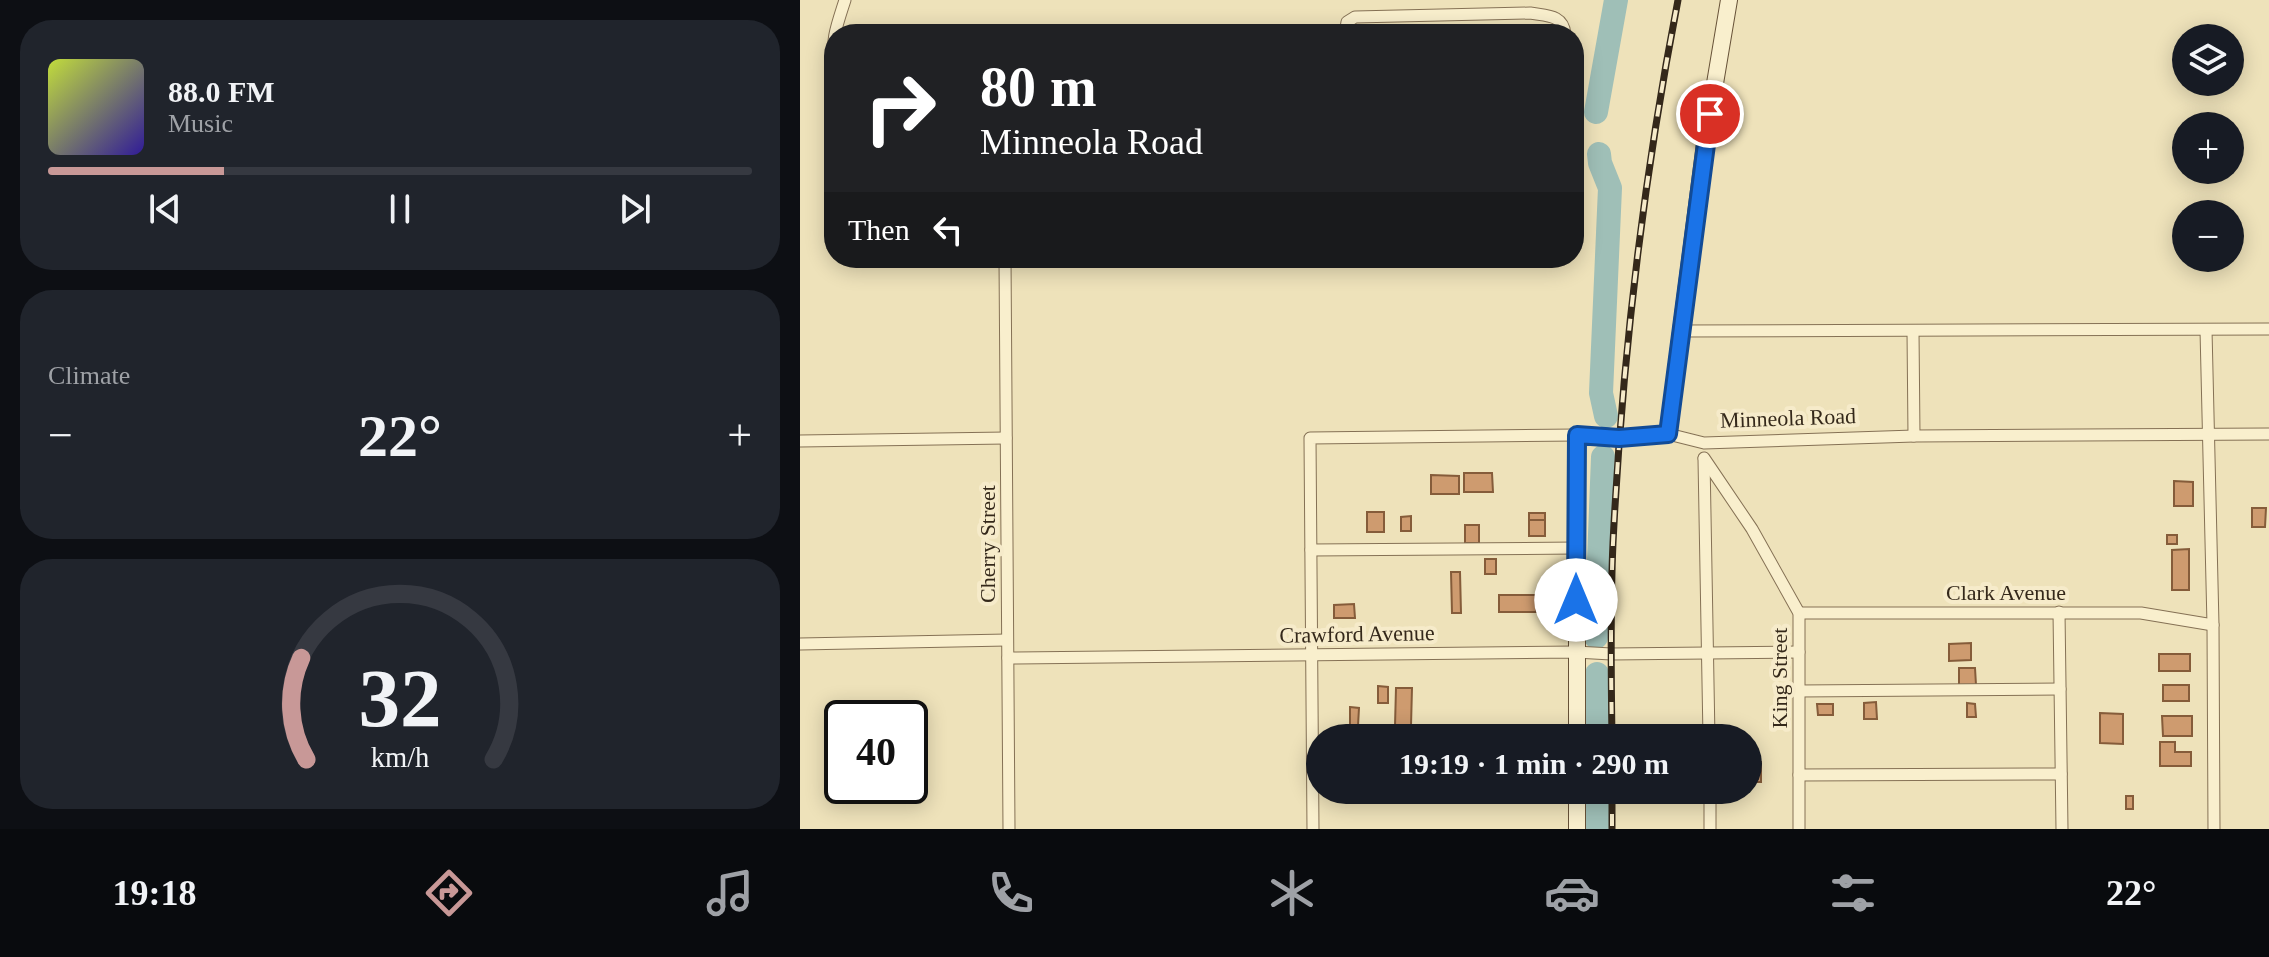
<!DOCTYPE html>
<html lang="en">
<head>
<meta charset="utf-8">
<style>
	:root { --surface:#171b24; --page:#20242c; --text:#f1f3f6; --muted:#9ea1a6; --line:#363941; --accent:#c89897 }
	body { margin:0; font-family:"Times New Roman",serif; background:var(--page); color:var(--text); height:100vh; display:flex; flex-direction:column; font-size:30px; white-space:nowrap }
	* { box-sizing:border-box; margin:0 }
	p { font-size:26px; color:var(--muted) }
	.icon { flex:none; width:44px; height:44px; fill:none; stroke:currentColor; stroke-width:2; stroke-linecap:round; stroke-linejoin:round }
	.map { position:relative; flex:1; overflow:hidden }
	.panel { display:flex; flex-direction:column; gap:20px; padding:20px; background:#0d0f14; width:800px }
	.panel>* { flex:none }
	.guide { position:absolute; left:24px; top:24px; width:760px; height:244px; border-radius:32px; box-shadow:0 4px 20px #0003; background:#202124; color:#fff; overflow:hidden }
	.tools { position:absolute; left:1372px; top:24px; display:grid; gap:16px }
	.tools a { display:grid; place-items:center; width:72px; height:72px; border-radius:50%; background:var(--surface); box-shadow:0 4px 20px #0003; font-size:40px }
	.speed { position:absolute; left:24px; top:700px; display:flex; gap:16px; font-size:40px; font-weight:700; text-align:center }
	.speed>* { display:grid; place-content:center; width:104px; height:104px; border-radius:50%; background:var(--surface); box-shadow:0 4px 20px #0003; line-height:1 }
	.speed .limit { border:4px solid #111; border-radius:12px; background:#fff; color:#111 }
	.pin { position:absolute; display:grid; place-items:center; width:68px; height:68px; color:#fff; margin:-34px; border:4px solid #fff; border-radius:50%; box-shadow:0 2px 8px #0007 }
	.me { position:absolute; width:88px; margin:-44px; rotate:0deg; stroke-linejoin:round; filter:drop-shadow(0 0 6px #0008) }
	.turn { display:flex; align-items:center; gap:28px; height:168px; padding:0 24px; font-size:36px }
	.turn .icon { width:104px; height:104px; stroke-width:2.5 }
	.turn b { display:block; font-size:56px; line-height:68px }
	.then { display:flex; align-items:center; height:76px; padding:0 24px; background:#0003; gap:16px; font-size:30px }
	.big { font-size:60px; font-weight:800; line-height:1.1 }
	.panel .widget { flex:1; display:flex; flex-direction:column; justify-content:center; gap:12px; min-width:0; padding:0 28px; border-radius:32px; background:var(--page) }
	.panel .dial { align-items:center; gap:0 }
	.dial svg { height:208px; overflow:visible; fill:none; stroke:var(--line); stroke-width:7; stroke-linecap:round; text-anchor:middle }
	.dial text { fill:var(--text); stroke:none }
	.song { display:flex; align-items:center; gap:24px }
	.cover { width:96px; height:96px; border-radius:12px; background:linear-gradient(135deg,hsl(70 70% 55%),hsl(250 70% 35%)) }
	.played { height:8px; border-radius:4px; background:linear-gradient(90deg,var(--accent) 25%,var(--line) 25%) }
	.keys { display:flex; justify-content:space-around; direction:ltr }
	.heat { display:flex; justify-content:space-between; align-items:center; font-size:44px; direction:ltr }
	.trip { position:absolute; left:506px; top:724px; width:456px; height:80px; border-radius:40px; background:var(--surface); box-shadow:0 4px 20px #0003; font-weight:800; line-height:80px; text-align:center }
	.dock { display:flex; height:128px; justify-content:space-around; align-items:center; background:#090b0e; color:var(--muted) }
	.dock .icon { width:56px; height:56px }
	.dock .current { color:var(--accent) }
	.dock b { font-size:36px; color:var(--text) }
	main { display:flex; flex:1; min-height:0 }
	.map>svg:first-child { display:block }
	.lines { fill:none; stroke-linecap:round; stroke-linejoin:round }
	.river { stroke:#9fbfb7; stroke-width:24 }
	.building { fill:#ce9b6f; stroke:#855c3a; stroke-width:2 }
	.street-casing { stroke:#857155; stroke-width:13 }
	.secondary-casing { stroke:#675238; stroke-width:18 }
	.street { stroke:#f9efcd; stroke-width:11 }
	.secondary { stroke:#f9efcd; stroke-width:16 }
	.rail-casing { stroke:#34281a; stroke-width:7 }
	.rail { stroke:#f6ebca; stroke-width:4; stroke-dasharray:12; stroke-linecap:butt }
	.route-casing { stroke:#114b97; stroke-width:20 }
	.route { stroke:#1a73e8; stroke-width:14 }
	.labels { text-anchor:middle; dominant-baseline:central; stroke-width:8; stroke-linejoin:round; paint-order:stroke }
	.street-label { font-size:22px; fill:#34281a; stroke:#f6ebca }
</style>
</head>
<body>
<main>
<section class="panel">
<div class="widget">
<div class="song"><i class="cover"></i><div><b>88.0 FM</b><p>Music</p></div></div>
<div class="played"></div>
<div class="keys"><svg class="icon" aria-label="previous" viewBox="0 0 24 24"><path d="M18 5L8 12l10 7zM5 5v14"/></svg><svg class="icon" aria-label="pause" viewBox="0 0 24 24"><path d="M8 5v14M16 5v14"/></svg><svg class="icon" aria-label="next" viewBox="0 0 24 24"><path d="M6 5l10 7-10 7zM19 5v14"/></svg></div>
</div>
<div class="widget"><p>Climate</p>
<div class="heat"><a>−</a><b class="big">22°</b><a>+</a></div>
</div>
<div class="widget dial"><svg viewBox="0 0 100 80">
<path d="M14 69A42 42 0 1 1 86 69"/>
<path d="M14 69A42 42 0 0 1 12 30" stroke="#c89897"/>
<text x="50" y="56" font-size="32" font-weight="700">32</text>
<text x="50" y="72" font-size="11">km/h</text>
</svg></div>
</section>
<div class="map">
<svg width="1469" height="829" viewBox="0 0 1469 829">
	<rect width="100%" height="100%" fill="#eee2ba"/>
	<g class="lines">
		<g class="river">
			<path d="M796,112L816,0"/>
			<path d="M799,154L800,163L810,188L801,393L806,416"/>
			<path d="M796,637L803,457"/>
			<path d="M797,674V738"/>
			<path d="M798,790V829"/>
		</g>
	</g>
	<g class="building">
		<rect x="31" y="188" width="3" height="34"/>
		<path d="M664,473H692L693,492H664Z"/>
		<path d="M631,475L659,476V494H631Z"/>
		<path d="M1374,481L1393,482V506H1374Z"/>
		<path d="M1452,508H1466L1465,527H1452Z"/>
		<rect x="567" y="512" width="17" height="20"/>
		<rect x="729" y="513" width="16" height="7"/>
		<path d="M611,516V531H601V517Z"/>
		<rect x="729" y="520" width="16" height="16"/>
		<rect x="665" y="525" width="14" height="18"/>
		<rect x="1367" y="535" width="10" height="9"/>
		<path d="M1389,549V590H1372V550Z"/>
		<rect x="685" y="559" width="11" height="15"/>
		<path d="M651,572H660L661,613H652Z"/>
		<rect x="699" y="595" width="37" height="17"/>
		<path d="M554,604L555,618H534V605Z"/>
		<path d="M1171,643V660L1149,661V644Z"/>
		<rect x="1359" y="654" width="31" height="17"/>
		<path d="M1159,668H1175L1176,685H1159Z"/>
		<rect x="1363" y="685" width="26" height="16"/>
		<path d="M578,686L588,687V703H578Z"/>
		<path d="M596,688H612L611,726H595Z"/>
		<path d="M1076,702L1077,719H1064V703Z"/>
		<path d="M1167,703L1175,704L1176,717H1167Z"/>
		<path d="M1017,704H1033V715H1018Z"/>
		<path d="M550,707L559,708L558,726H550Z"/>
		<path d="M1300,713L1323,714V744L1300,743Z"/>
		<path d="M1362,716H1392V736H1363Z"/>
		<rect x="716" y="728" width="28" height="10"/>
		<path d="M1360,742H1375V752H1391V766H1360Z"/>
		<rect x="948" y="762" width="13" height="20"/>
		<rect x="1326" y="796" width="7" height="13"/>
	</g>
	<g class="lines">
		<g class="street-casing">
			<g id="street">
				<path d="M545,34L547,22L555,17L730,13C746,16 763,14 765,34"/>
				<path d="M34,66C31,39 37,25 45,0"/>
				<path d="M205,258L209,829"/>
				<path d="M1406,330L1413,625L1414,829"/>
				<path d="M880,331L1469,329"/>
				<path d="M1113,331L1114,436"/>
				<path d="M868,434L904,443L1114,436L1469,434"/>
				<path d="M0,441L206,438"/>
				<path d="M904,458L952,529L999,613V829"/>
				<path d="M904,459L909,738"/>
				<path d="M511,550L777,548"/>
				<path d="M1259,612L1262,829"/>
				<path d="M999,613H1341L1413,625"/>
				<path d="M0,644L207,640"/>
				<path d="M208,658L776,652L811,654L999,652"/>
				<path d="M999,691L1260,689"/>
				<path d="M999,775L1261,774"/>
				<path d="M910,790V829"/>
				<path d="M513,829L510,438L777,435"/>
			</g>
		</g>
		<g class="secondary-casing">
			<g id="secondary">
				<path d="M777,738V435L819,438L868,434L905,143L929,0"/>
				<path d="M777,790V829"/>
			</g>
		</g>
		<use href="#street" class="street"/>
		<use href="#secondary" class="secondary"/>
		<g class="rail-casing">
			<g id="rail">
				<path d="M812,738C811,673 810,608 813,543C822,361 843,180 878,0"/>
				<path d="M812,790V829"/>
			</g>
		</g>
		<use href="#rail" class="rail"/>
	</g>
	<g class="lines">
		<g class="route-casing">
			<path id="route" d="M776,600L777,435L819,438L868,434L910,114"/>
		</g>
		<use href="#route" class="route"/>
	</g>
	<g class="labels">
		<g class="street-label">
			<text transform="translate(988 418) rotate(-2)">Minneola Road</text>
			<text transform="translate(187 544) rotate(-90)">Cherry Street</text>
			<text x="1206" y="592">Clark Avenue</text>
			<text transform="translate(557 634) rotate(-1)">Crawford Avenue</text>
			<text transform="translate(979 678) rotate(-90)">King Street</text>
		</g>
	</g>
</svg>
<div class="tools">
<a><svg class="icon" aria-label="layers" viewBox="0 0 24 24"><path d="M12 4l9 5-9 5-9-5zM3 14l9 5 9-5"/></svg></a>
<a>+</a>
<a>−</a>
</div>
<div class="speed"><div class="limit">40</div></div>
<div class="pin" style="left:910px;top:114px;background:#d93025"><svg class="icon" aria-label="arrive" viewBox="0 0 24 24"><path d="M6 21V4h12l-3 4 3 4H6"/></svg></div>
<svg class="me" style="left:776px;top:600px" viewBox="-20 -20 40 40"><circle r="19" fill="#fff"/><path d="M0-13L10 11 0 6-10 11z" fill="#1a73e8"/></svg>
<div class="trip">19:19 · 1 min · 290 m</div>
<div class="guide">
<div class="turn"><svg class="icon" aria-label="right" viewBox="0 0 24 24"><path d="M7 20v-9h11M14 6l5 5-5 5"/></svg><div><b>80 m</b>Minneola Road</div></div>
<div class="then">Then<svg class="icon" aria-label="left" viewBox="0 0 24 24"><path d="M17 20v-9H6M10 6l-5 5 5 5"/></svg></div>
</div>
</div>
</main>
<nav class="dock">
<b>19:18</b>
<svg class="icon current" aria-label="directions" viewBox="0 0 24 24"><path d="M12 3l9 9-9 9-9-9zM9 14v-3h6M13 9l2 2-2 2"/></svg>
<svg class="icon" aria-label="music" viewBox="0 0 24 24"><path d="M9 18V5l10-2v13"/><circle cx="6" cy="18" r="3"/><circle cx="16" cy="16" r="3"/></svg>
<svg class="icon" aria-label="phone" viewBox="0 0 24 24"><path d="M5 4h4l2 5-3 2q2 4 5 5l2-3 5 2v4C11 20 4 13 5 4z"/></svg>
<svg class="icon" aria-label="climate" viewBox="0 0 24 24"><path d="M12 3v18M4 7l16 10M4 17L20 7"/></svg>
<svg class="icon" aria-label="car" viewBox="0 0 24 24"><path d="M5 17H2v-5l4-1 3-4h7l3 4 3 1v5h-3M9 17h6M6 11h13"/><circle cx="7" cy="17" r="2"/><circle cx="17" cy="17" r="2"/></svg>
<svg class="icon" aria-label="filters" viewBox="0 0 24 24"><path d="M4 7h16M4 17h16"/><circle cx="9" cy="7" r="2"/><circle cx="15" cy="17" r="2"/></svg>
<b>22°</b>
</nav>
</body>
</html>
